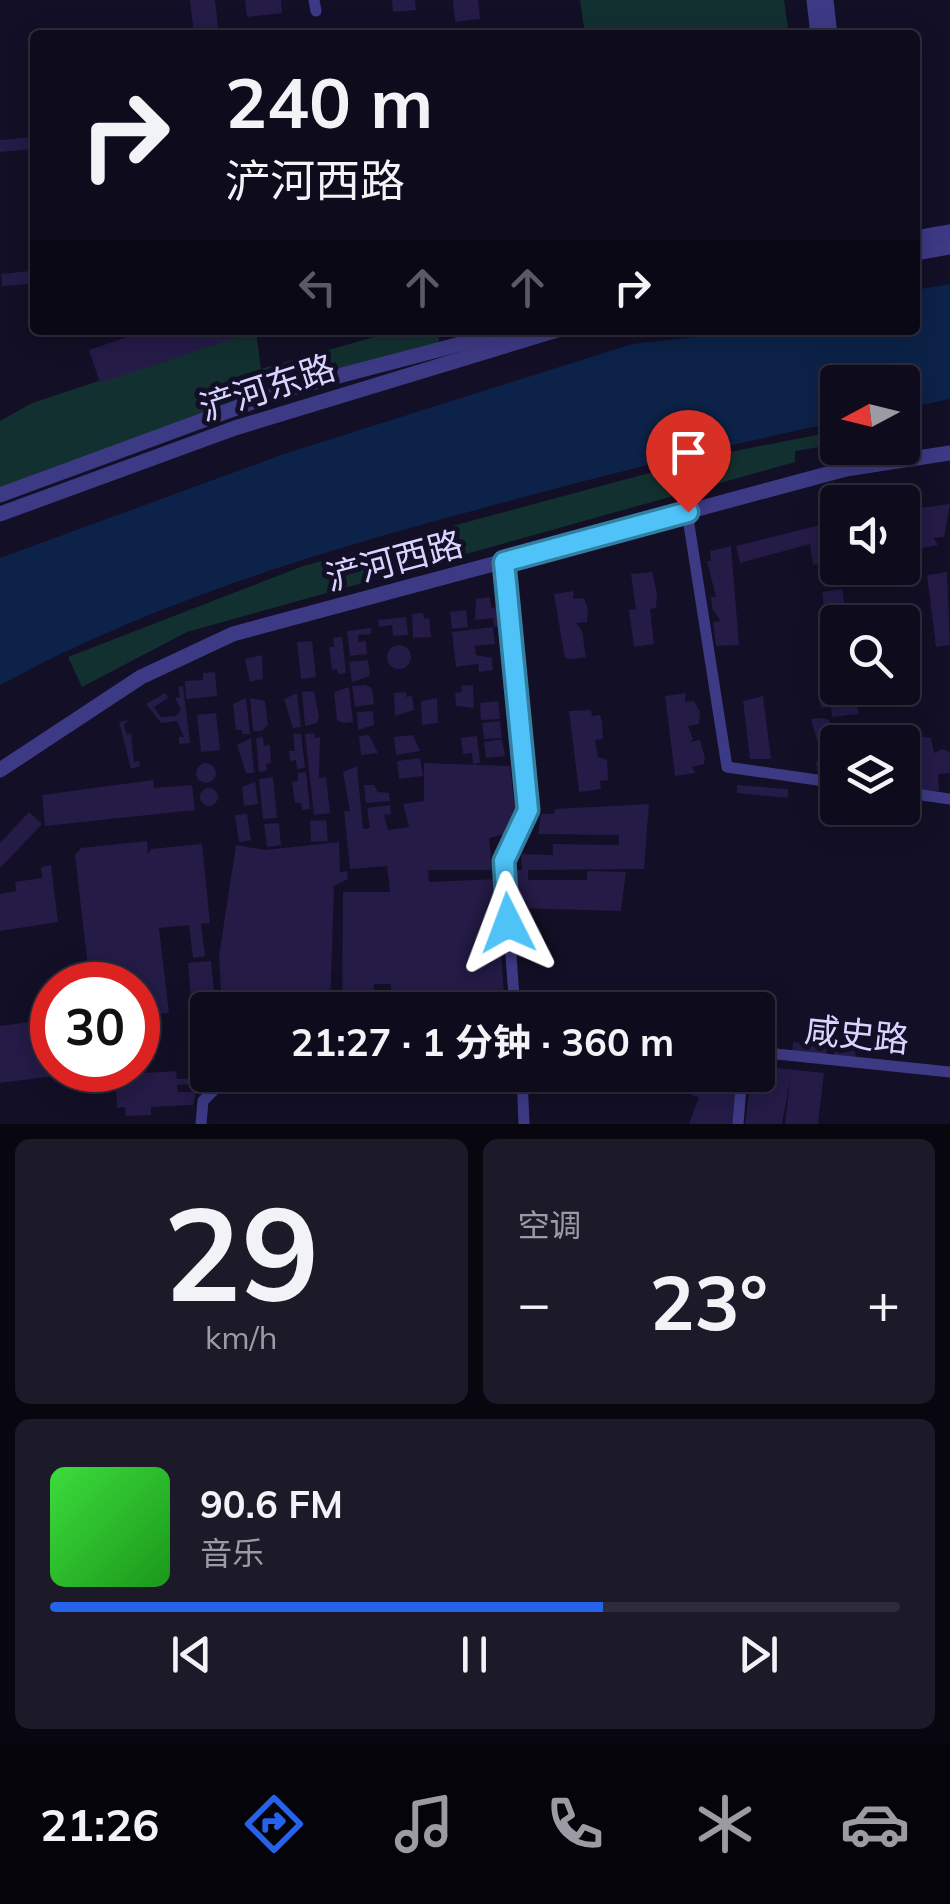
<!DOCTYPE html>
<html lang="zh">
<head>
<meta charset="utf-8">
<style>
	:root { --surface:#0e0b1c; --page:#1c1929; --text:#f1f3f6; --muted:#9b9ba3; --line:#2e2b3b; --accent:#2563eb }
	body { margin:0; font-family:Mulish,"Noto Sans SC",sans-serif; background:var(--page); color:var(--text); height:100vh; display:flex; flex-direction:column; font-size:38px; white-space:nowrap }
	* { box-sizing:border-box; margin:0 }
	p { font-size:32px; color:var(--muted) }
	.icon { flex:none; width:55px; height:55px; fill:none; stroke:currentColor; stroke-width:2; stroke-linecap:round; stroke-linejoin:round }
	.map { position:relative; height:1124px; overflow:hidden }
	.panel { display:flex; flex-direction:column; gap:15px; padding:15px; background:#08060f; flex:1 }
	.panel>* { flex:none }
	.banner { position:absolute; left:30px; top:30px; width:890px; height:305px; border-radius:10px; box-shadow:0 5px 25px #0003,0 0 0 2px var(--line); background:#0e0b1c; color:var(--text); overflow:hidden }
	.needle { width:65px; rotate:263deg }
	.tools { position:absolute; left:820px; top:365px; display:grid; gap:20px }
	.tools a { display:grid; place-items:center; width:100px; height:100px; border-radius:10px; background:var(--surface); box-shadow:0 5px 25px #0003,0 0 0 2px var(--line); font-size:50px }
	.speed { position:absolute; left:30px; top:962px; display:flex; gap:20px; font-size:50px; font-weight:700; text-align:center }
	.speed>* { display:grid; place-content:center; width:130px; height:130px; border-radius:50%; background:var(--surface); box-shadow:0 5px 25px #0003,0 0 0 2px var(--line); line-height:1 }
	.speed .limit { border:15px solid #d22; background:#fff; color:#111 }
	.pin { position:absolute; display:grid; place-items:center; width:85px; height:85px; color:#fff; margin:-102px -42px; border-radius:50% 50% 50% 0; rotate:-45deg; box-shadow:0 0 10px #0007 }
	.pin .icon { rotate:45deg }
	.me { position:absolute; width:110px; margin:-55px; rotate:357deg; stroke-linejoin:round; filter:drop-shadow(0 0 8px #0008) }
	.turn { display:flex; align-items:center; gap:35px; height:210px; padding:0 30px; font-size:45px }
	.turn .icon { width:130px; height:130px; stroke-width:2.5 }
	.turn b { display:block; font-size:70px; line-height:85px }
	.lanes { display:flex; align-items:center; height:95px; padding:0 30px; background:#0003; justify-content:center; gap:50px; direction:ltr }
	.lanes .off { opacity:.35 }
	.big { font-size:75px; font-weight:700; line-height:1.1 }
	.panel .widget { flex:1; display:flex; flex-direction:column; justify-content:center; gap:15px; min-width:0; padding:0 35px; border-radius:15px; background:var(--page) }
	.panel .dial { align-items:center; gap:0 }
	.dial b { font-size:130px; line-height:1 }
	.song { display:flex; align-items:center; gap:30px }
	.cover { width:120px; height:120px; border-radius:15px; background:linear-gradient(135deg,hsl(120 70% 55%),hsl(120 70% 35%)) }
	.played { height:10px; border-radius:5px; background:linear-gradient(90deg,var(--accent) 65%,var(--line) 65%) }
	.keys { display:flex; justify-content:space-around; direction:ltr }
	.heat { display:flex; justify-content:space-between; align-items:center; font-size:55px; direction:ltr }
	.panel .tiles { flex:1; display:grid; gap:15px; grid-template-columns:1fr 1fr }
	.widget:last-child { grid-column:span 2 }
	.trip { position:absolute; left:190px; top:992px; width:585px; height:100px; border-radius:10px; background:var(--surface); box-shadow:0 5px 25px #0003,0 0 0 2px var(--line); font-weight:700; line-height:100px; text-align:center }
	.tabs { display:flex; height:160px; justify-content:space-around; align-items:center; background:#06040b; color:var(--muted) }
	.tabs .icon { width:70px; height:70px }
	.tabs .on { color:var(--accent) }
	.tabs b { font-size:45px; color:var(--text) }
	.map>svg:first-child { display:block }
	.green { fill:#12302f }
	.water { fill:#0c2248 }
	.building { fill:#241b47 }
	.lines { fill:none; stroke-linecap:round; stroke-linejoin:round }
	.minor { stroke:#3d3a85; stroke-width:11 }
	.tertiary { stroke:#3d3a85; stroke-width:15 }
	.route-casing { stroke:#337fa1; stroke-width:25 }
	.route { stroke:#4fc3f7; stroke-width:18 }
	.labels { text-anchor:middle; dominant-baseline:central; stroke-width:10; stroke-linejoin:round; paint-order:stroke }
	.street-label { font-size:35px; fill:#d9d4ff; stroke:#130f26 }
</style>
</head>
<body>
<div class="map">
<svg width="950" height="1124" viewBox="0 0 950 1124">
	<rect width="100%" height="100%" fill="#130f26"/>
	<g class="green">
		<path d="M580,0H784L789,35H585Z"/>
		<path d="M252,330H256L261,369L399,330H438L439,343L293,383L0,488V421L32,403Z"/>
		<path d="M837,431V444L795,451V462L187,632L82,687L68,657L303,566L720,454Z"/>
	</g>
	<path class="water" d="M950,284V399L903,409L902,382H838L837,422C716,447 596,477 476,510C311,554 151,603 0,685V558L284,454L632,344L755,330H915V290Z"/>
	<g class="building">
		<path d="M190,0H215L219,35H194Z"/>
		<path d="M245,0H281L282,13L247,17Z"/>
		<path d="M392,0H415L416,10L393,12Z"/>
		<path d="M453,0H478L480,19L455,22Z"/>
		<path d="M35,137V149L0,152V140Z"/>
		<path d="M30,271L31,284L2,286L1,274Z"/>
		<path d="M148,330H246L247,334L100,383L89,350Z"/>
		<path d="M950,504L944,537L934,538L938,545L917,549L912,509Z"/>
		<path d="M828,523L827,531L838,529V554L830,555L833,562L813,565L810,544L740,563L736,546Z"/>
		<path d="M731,546L739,645L716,646L713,622L721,621L712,609L711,597H716L707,561H711L710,551Z"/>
		<path d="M652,572L657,593L656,608L650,609L654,644L634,647L629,610L636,609L631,574Z"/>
		<path d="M947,572L950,645L936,647L927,575Z"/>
		<path d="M842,589L847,622H838V662L831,663L822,592Z"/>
		<path d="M574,591L573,599L584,598L588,610L587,622L576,623L582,631L586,657L573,659L565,658L554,594Z"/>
		<path d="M490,597L491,608L502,606L504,626L494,627L493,618L475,620L476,599Z"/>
		<path d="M466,610L468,627L452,629L450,612Z"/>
		<path d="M423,613L424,619L429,618L431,637L413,638L412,614Z"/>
		<path d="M406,617L408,635L393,636L392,625L379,627L378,620Z"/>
		<path d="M493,627L495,644L475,646L476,655L492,658L493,670L479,672L478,664L456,667L452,632Z"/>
		<path d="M371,628V634L358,635V642L366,641L367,654L350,656L347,631Z"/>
		<path d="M342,637L346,673L338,674L337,669L332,670L329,647H334L333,638Z"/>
		<path d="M312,641L316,677L301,679L297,642Z"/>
		<circle cx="399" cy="657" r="12"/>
		<path d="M262,655L263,679L250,682L245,659Z"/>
		<path d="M368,660L370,676L352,682L349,662Z"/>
		<path d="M215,672L217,696L186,699L185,681L203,680V673Z"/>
		<path d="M365,685L372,688L374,704L355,707L352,686Z"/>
		<path d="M473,685L474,708L456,706L455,693L462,692L461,686Z"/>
		<path d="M183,686L190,743L179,744V737H184L177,721L161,723L146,704L165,693L168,698L154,707L161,717L176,716L181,710L175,698L180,697L178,687Z"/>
		<path d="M349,687L353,722L344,723L337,721L334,692Z"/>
		<path d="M856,688H866L868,703L857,704L859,714L832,717L831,707L821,708L819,692L829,690L830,697L857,693Z"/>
		<path d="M314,691L319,717L317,723L305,726L302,692Z"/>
		<path d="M406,692V697L412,696L414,710L395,716L394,693Z"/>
		<path d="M297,693L301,727L293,728L284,699Z"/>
		<path d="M686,693L685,702L694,701L700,712L699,724L688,726L693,739L689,742L700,740L705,758L704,764L692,767L695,773L675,776L665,696Z"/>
		<path d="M763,696L771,759H750L743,701Z"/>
		<path d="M246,698L250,734H242V730H236L233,704Z"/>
		<path d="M250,698L265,701L268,725L262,731H253Z"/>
		<path d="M437,698L438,723L422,725L421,701Z"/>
		<path d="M498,701L500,719L481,720L480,703Z"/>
		<path d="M591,710L592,716L600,715L602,721L603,739L595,740L598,757L607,760L608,780L600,781L601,789L579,792L569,711Z"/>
		<path d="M373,711L374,725L358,730L357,712Z"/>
		<path d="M216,713L220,750L201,752L197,715Z"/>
		<path d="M822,718L829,720L833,734L841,731L850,735L849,742H838L836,771L818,777L816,762L822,757L811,719Z"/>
		<path d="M128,720L124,725L127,735L131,733L134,762L139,761L140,766L131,769L119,722Z"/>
		<path d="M500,721L502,738L484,739L482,723Z"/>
		<path d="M314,733L315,738L320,737L319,778L326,777L330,813L314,815L305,734Z"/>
		<path d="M293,734H301L305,768L297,769L296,760L290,761L289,751H295Z"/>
		<path d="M369,735L378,753L361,755L359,736Z"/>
		<path d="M413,735L420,751L396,755L394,737Z"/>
		<path d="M477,736L480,763L473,764L472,753L463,754L461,738Z"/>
		<path d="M263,737L264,746L270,745L271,763L266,764L267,771L259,772L256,738Z"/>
		<path d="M923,737L931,738L934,753L942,749L950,752V773L938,774L939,790L920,793L921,756L914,752L912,738Z"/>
		<path d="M251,738L254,773H246L237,745Z"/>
		<path d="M502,739L505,756L486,758L484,742Z"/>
		<path d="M420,758L423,776L399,779L397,761Z"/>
		<path d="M424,763L510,766L514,801L523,800L524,812L515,813L505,843L500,841L504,834L489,838L492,870H428L429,882L496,879L505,1010H488V996L473,995L475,1010H436V1001H417V1010H386L387,1003H391V984H374L373,1010H342L343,892H390L387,866L350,869L344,811H350L343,772L357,766L363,829L370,828L367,808L390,805L391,814L384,815L388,830L409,827L403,804L424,801Z"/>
		<circle cx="206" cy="773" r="10"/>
		<path d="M306,772L310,809L302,810L301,803H295L292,782L298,781V773Z"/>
		<path d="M273,777L277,818L263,819L259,779Z"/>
		<path d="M153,780L154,788L192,785L195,810L45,826L42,795Z"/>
		<path d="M255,782L258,804L244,806L242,787Z"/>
		<path d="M364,785H374L378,792L389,793L390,801L366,803Z"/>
		<path d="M737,785L788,789V798L737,793Z"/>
		<circle cx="209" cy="797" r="9"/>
		<path d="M649,804L644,869L528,870V880H587V871L626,872L621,911L513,908L514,870H522L521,854L553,855V844L619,845V835L538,834L541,814H554L555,809Z"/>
		<path d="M29,812L42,824L0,868V843Z"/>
		<path d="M247,814L251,840L239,842L235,815Z"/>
		<path d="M326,820L328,841L311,842L310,821Z"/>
		<path d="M279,823L281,845L267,847L264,824Z"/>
		<path d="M147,841L148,854L151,849L202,844L210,923L201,924L205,956L193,958L189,925L159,928L169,1013L150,1014L155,1059L138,1061V985H90L75,855L81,848Z"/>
		<path d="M339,842L340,872L347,871L348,879L334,886L330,1010H222L219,956L236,845L265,850Z"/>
		<path d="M51,865L58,922L0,931V894L16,891L15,882L42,878L41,867Z"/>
		<path d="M211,961L216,1010H208V1030L194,1032L188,963Z"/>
		<path d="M52,1019V1070L85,1072L0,1083V1026Z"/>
		<path d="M835,1038L847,1039L846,1047L856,1048L855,1059L834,1057Z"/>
		<path d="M793,1042L827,1045L826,1056L792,1053Z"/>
		<path d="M758,1066L824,1073L818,1124H785L790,1081L782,1124H745L751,1075H758Z"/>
		<path d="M176,1071L177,1079L201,1078V1084L177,1085L178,1092H196L193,1105L151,1107V1115L126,1116L125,1107L117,1108L116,1087L97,1088L96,1076Z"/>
		<path d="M654,1075L683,1083L684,1075H692L690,1091L652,1085Z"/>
		<path d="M694,1075H739L734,1124H689L699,1097L692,1096Z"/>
	</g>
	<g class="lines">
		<g class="minor">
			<path d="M314,0L316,11"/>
			<path d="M687,512L727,767L838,783"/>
			<path d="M504,562L528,809L504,861L515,1010"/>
			<path d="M902,792L950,799"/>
			<path d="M758,1052L950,1072"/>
			<path d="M522,1075L524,1124"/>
			<path d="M201,1124L203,1101L229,1075"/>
			<path d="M738,1124L742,1075"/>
		</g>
		<g class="tertiary">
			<path d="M814,0L818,35"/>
			<path d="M826,0L830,35"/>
			<path d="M915,238L950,232"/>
			<path d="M915,253L950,247"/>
			<path d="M0,495L285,390L514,330"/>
			<path d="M0,514L235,428L557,330"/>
			<path d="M0,770L141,677L233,634L846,469L950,453"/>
		</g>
	</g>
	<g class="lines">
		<g class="route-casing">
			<path id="route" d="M508,923L504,861L528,810L504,562L688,512"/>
		</g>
		<use href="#route" class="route"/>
	</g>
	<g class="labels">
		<g class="street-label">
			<text transform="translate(267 387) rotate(-18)">浐河东路</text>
			<text transform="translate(394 560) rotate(-15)">浐河西路</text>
			<text transform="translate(857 1034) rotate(6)">咸史路</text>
		</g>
	</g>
</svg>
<div class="tools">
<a><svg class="needle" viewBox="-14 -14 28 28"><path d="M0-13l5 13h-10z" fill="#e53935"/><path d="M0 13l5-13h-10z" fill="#9b9ba3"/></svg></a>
<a><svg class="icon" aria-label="sound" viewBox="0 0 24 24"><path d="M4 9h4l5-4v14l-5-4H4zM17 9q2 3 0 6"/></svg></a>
<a><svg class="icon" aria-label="search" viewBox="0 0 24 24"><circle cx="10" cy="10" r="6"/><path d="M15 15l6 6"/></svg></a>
<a><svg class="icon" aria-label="layers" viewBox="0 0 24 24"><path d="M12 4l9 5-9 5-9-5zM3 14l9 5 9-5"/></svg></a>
</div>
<div class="speed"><div class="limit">30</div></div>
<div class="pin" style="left:688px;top:512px;background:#d93025"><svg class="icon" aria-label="arrive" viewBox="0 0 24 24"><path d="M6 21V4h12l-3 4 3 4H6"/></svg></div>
<svg class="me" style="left:508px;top:923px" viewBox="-20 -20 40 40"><path d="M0-17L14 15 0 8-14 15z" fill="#4fc3f7" stroke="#fff" stroke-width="4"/></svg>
<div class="trip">21:27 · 1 分钟 · 360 m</div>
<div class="banner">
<div class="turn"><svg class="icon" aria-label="right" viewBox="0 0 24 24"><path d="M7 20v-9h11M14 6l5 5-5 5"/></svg><div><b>240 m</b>浐河西路</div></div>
<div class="lanes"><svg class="icon off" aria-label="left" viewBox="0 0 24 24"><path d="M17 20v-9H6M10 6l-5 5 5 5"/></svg><svg class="icon off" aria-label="ahead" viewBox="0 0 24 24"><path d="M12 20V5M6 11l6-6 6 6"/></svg><svg class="icon off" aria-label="ahead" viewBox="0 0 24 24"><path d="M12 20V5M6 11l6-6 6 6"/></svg><svg class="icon" aria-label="right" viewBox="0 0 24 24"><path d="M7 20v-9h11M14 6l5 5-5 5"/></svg></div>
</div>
</div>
<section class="panel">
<div class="tiles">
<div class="widget dial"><b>29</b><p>km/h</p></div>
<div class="widget"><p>空调</p>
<div class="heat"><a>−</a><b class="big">23°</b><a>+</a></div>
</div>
<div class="widget">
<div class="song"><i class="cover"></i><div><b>90.6 FM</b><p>音乐</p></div></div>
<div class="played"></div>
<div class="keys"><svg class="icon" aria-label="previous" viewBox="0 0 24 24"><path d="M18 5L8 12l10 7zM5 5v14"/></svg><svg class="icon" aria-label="pause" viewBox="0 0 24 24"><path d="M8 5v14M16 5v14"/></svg><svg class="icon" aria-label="next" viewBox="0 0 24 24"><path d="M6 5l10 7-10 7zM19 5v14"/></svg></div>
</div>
</div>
</section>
<nav class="tabs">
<b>21:26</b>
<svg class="icon on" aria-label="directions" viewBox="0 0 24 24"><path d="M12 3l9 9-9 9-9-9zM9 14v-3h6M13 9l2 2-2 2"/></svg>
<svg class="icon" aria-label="music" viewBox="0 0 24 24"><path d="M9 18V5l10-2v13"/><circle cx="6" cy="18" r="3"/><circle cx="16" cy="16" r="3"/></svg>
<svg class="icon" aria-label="phone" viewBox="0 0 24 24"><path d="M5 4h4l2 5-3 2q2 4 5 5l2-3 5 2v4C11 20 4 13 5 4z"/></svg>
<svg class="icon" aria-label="climate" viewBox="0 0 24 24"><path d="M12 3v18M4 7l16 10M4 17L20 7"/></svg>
<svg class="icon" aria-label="car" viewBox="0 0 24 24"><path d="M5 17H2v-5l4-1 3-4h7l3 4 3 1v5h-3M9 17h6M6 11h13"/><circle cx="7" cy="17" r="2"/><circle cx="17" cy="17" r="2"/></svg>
</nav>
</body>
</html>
